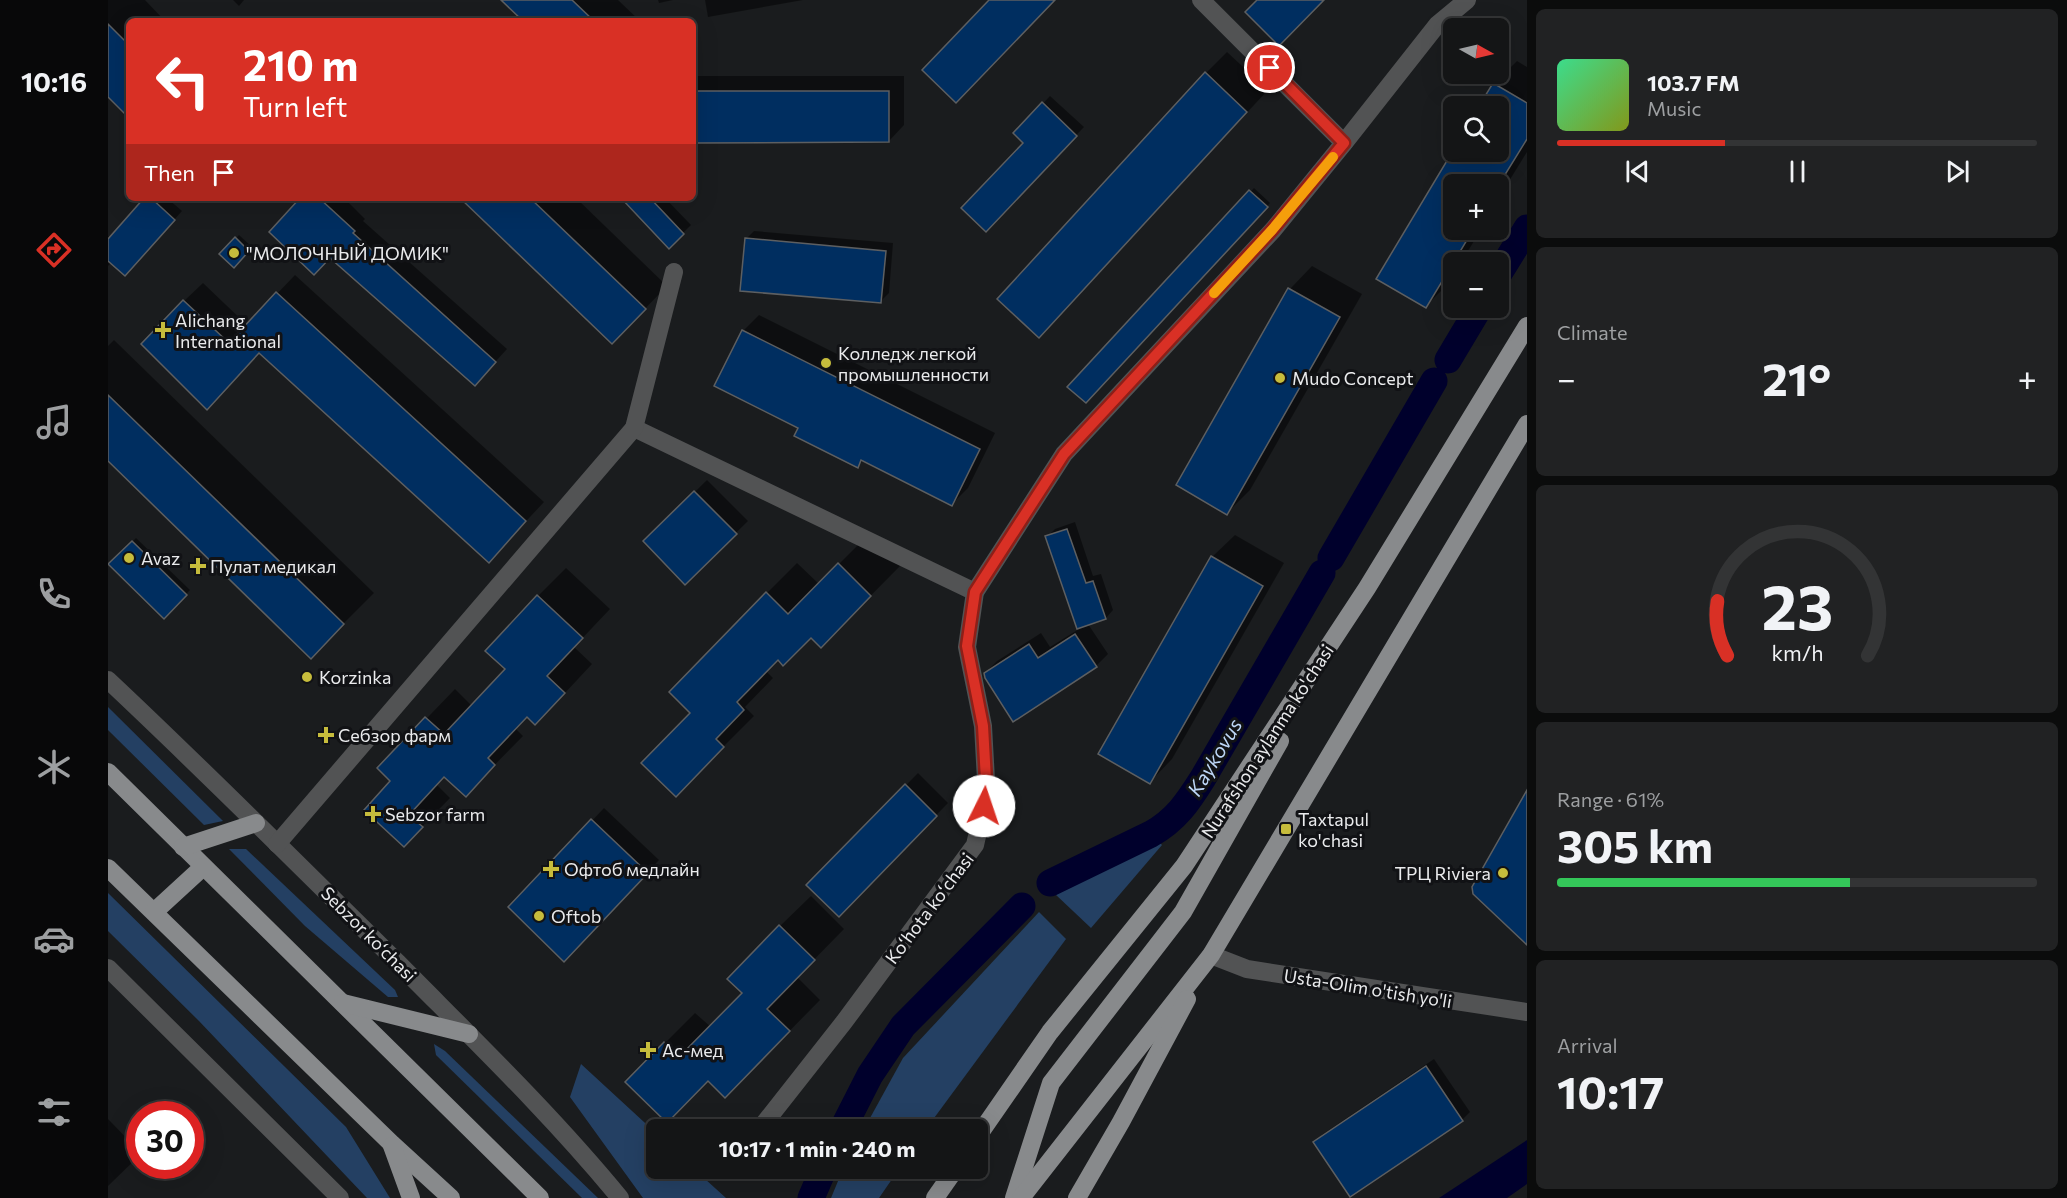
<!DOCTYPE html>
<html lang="en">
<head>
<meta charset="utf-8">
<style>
	:root { --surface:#141516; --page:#212223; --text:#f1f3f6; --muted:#9d9fa1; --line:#333435; --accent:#d93025 }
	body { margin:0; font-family:Commissioner,sans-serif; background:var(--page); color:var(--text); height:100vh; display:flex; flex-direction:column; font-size:22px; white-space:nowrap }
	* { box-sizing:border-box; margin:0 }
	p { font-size:20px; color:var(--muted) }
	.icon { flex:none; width:33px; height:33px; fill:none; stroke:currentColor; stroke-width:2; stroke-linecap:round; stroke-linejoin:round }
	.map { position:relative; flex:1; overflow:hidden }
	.details { display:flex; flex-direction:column; gap:9px; padding:9px; background:#0b0c0c; width:540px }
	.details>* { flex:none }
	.banner { position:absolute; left:18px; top:18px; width:570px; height:183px; border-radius:9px; box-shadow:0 6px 24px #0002,0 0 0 2px var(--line); background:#d93025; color:#fff; overflow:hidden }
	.needle { width:39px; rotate:98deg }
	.tools { position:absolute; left:1335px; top:18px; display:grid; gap:12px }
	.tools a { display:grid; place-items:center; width:66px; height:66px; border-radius:9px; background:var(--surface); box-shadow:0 6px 24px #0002,0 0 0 2px var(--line); font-size:30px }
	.speed { position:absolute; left:18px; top:1101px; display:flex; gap:12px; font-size:30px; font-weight:700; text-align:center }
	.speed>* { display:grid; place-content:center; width:78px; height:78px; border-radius:50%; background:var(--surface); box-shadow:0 6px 24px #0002,0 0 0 2px var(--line); line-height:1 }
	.speed .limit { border:9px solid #d22; background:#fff; color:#111 }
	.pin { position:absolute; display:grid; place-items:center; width:51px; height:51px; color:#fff; margin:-26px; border:3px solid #fff; border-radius:50%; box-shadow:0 2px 6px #0007 }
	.me { position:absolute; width:66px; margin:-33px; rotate:4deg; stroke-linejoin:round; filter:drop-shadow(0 0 4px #0008) }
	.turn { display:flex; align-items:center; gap:21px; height:126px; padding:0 18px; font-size:27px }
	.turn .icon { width:78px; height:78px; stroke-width:2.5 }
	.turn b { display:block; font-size:42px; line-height:51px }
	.then { display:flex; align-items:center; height:57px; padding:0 18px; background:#0003; gap:12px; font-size:22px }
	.big { font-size:45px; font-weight:700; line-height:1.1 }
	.details .card { flex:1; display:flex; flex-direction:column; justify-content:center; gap:9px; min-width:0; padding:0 21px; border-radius:9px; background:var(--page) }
	.details .dial { align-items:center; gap:0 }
	.dial svg { height:156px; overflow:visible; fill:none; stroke:var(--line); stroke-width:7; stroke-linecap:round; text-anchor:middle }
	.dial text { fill:var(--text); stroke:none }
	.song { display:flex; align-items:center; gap:18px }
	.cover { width:72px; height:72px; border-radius:9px; background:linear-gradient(135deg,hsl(150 70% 55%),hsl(70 70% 35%)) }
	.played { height:6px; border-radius:3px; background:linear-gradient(90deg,var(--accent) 35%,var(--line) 35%) }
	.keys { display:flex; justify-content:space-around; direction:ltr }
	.heat { display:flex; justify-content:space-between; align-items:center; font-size:33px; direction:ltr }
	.charge { height:9px; border-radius:4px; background:linear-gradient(90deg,#34c759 61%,var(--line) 0) }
	.trip { position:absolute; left:538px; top:1119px; width:342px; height:60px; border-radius:9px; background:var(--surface); box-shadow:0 6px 24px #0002,0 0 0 2px var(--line); font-weight:700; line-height:60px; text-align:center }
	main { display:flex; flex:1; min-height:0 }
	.tabs { display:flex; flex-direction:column; width:108px; justify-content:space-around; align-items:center; background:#080809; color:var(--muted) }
	.tabs .icon { width:42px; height:42px }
	.tabs .active { color:var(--accent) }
	.tabs b { font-size:27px; color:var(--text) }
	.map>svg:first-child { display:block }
	.green { fill:#244063 }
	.water { fill:#00002c }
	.shadow { fill:#0007 }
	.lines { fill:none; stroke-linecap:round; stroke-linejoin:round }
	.canal { stroke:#00002c; stroke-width:27 }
	.building { fill:#002e60; stroke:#5d5f61; stroke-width:1.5 }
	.minor { stroke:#525354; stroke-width:18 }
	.major { stroke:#888a8c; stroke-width:18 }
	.route-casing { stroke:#8d1f18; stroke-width:15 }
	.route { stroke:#d93025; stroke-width:10 }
	.slow { stroke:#f59e0b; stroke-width:10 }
	.poi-dot { fill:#c6bc3c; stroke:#111215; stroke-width:2 }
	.labels { text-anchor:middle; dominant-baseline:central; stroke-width:6; stroke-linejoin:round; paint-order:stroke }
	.poi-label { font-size:18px; fill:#eaebed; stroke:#111215; text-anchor:start }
	.street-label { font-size:18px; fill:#eaebed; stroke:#111215 }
	.water-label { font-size:20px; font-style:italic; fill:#bdd6f6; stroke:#111215 }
</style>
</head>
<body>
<main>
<nav class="tabs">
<b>10:16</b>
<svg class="icon active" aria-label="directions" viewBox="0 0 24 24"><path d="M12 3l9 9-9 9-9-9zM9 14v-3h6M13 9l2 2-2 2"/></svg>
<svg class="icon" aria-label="music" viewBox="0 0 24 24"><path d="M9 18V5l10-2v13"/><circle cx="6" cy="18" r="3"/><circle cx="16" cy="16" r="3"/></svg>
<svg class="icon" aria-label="phone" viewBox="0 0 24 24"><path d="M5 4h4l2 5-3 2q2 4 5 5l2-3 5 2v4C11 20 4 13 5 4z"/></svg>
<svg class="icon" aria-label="climate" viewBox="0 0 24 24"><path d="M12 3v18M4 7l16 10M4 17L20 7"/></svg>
<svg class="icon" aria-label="car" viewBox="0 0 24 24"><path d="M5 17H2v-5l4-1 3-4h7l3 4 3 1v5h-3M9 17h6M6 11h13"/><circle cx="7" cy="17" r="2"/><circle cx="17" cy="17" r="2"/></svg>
<svg class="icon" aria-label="filters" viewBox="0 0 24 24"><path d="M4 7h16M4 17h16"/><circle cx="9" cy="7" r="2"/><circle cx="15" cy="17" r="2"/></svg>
</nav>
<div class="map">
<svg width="1419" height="1198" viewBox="0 0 1419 1198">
	<rect width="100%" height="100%" fill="#1a1c1e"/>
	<g class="green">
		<path d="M0,707L115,821L96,825L0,730Z"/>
		<path d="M1047,838L1054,845L983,928L947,894L958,883Z"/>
		<path d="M121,849H138L287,990L290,997H280L197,926Z"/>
		<path d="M0,893L238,1127L282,1198H259L91,1021L0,931Z"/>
		<path d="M931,912L958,939L818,1129H756L795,1058Z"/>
		<path d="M326,1044L337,1051L490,1198H474L328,1055Z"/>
		<path d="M473,1064L549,1134V1168L586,1169L618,1198H535L462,1097Z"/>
		<path d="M735,1169V1168L791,1169L771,1198H723Z"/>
	</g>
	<path class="water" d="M1419,1140V1184L1399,1198H1331Z"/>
	<g class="shadow">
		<path d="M0,0H37L57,21H21V116L0,95Z"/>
		<path d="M125,0H136L131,6Z"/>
		<path d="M395,0H510L532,21H417Z"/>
		<path d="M550,0H565L551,3Z"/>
		<path d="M597,0H695L600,17Z"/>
		<path d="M1119,52L1160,90L931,336L1098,73Z"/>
		<path d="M1409,61L1419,67V152L1390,199V184H1346V230H1373L1353,262H1346V275L1340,284L1318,306L1346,152H1390V106H1373L1386,84Z"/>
		<path d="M586,76H796V125L781,141H585Z"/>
		<path d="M942,96L976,127L877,230L917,143L907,133Z"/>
		<path d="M1146,188L1162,203L978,401L961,386Z"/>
		<path d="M38,198H59L74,211L25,266L4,262L0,266V236L2,238Z"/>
		<path d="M194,198H236L257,219L255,221L399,349L378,372L222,256Z"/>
		<path d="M354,198H468L559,286L527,319Z"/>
		<path d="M515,198H557L583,225L561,247Z"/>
		<path d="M646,231L785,243L781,293L773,301L638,239Z"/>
		<path d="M131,235L144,247L126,266L113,254Z"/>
		<path d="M1204,266L1254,294L1142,490L1119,513L1070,485L1182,289Z"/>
		<path d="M187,275L436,502L381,561L152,352L99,408L76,301L95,283L139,325Z"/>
		<path d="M651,315L887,433L860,488L844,504L756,460L749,466L692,427L635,331Z"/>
		<path d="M6,340L266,593L233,626L0,459V346Z"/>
		<path d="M599,480L640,521L577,583L537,541Z"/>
		<path d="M967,522L985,576L993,574L1005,610L998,618L980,624L1000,654L988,666L877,673L889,661L933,633L942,647L971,629L939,537L947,529Z"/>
		<path d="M761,534L793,565L713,646L703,636L670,658L658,671L665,678L637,707L646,716L598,764L584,713L659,593L689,563L711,584Z"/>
		<path d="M1127,535L1176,563L1064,759L1042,782L1104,557Z"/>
		<path d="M28,538L82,590L56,617L3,564Z"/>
		<path d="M458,568L502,609L466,647L484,664L456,694L420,716L408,729L415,736L357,795L337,776L329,785L342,798L296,845L285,781L271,768L347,689L364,706L399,669L430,596Z"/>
		<path d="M810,773L840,803L731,915L700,885Z"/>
		<path d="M496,808L551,860L468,948L403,907Z"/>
		<path d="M703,896L736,929L689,977L712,1000L648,1065L600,1079L559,1120L557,1043L587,1013L603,1027L636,993L672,926Z"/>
		<path d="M1326,1059L1362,1112L1354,1120L1207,1142L1215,1134Z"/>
		<path d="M0,1119L32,1152V1155L0,1186Z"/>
	</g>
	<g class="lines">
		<g class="canal">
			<path d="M1390,275L1419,228"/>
			<path d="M1340,360L1371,308"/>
			<path d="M1223,558L1326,381"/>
			<path d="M942,883L1043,834C1068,820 1080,802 1095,778L1214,573"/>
			<path d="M734,1130L762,1075L795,1026L914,906"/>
			<path d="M703,1198L716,1168"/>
		</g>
	</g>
	<g class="building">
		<path d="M393,0H464L486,21H415Z"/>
		<path d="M881,0H947L848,103L814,70Z"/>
		<path d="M1149,0H1216L1171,46L1137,12Z"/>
		<path d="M0,24L21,45V118L0,97Z"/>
		<path d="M1097,72L1139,112L931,338L889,299Z"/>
		<path d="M1385,83L1419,103V139L1390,186V184H1346V230H1365L1318,308L1268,279L1346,149V152H1390V106H1371Z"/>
		<path d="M585,91H781V142L585,143Z"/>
		<path d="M934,102L969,136L878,232L853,208L915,143L905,133Z"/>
		<path d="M1141,190L1160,207L978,403L959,387Z"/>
		<path d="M36,198H43L67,220L17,276L0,261V239Z"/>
		<path d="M192,198H211L247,231L245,233L388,362L367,386L222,258L206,275L161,232Z"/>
		<path d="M352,198H422L538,309L504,344Z"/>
		<path d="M513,198H542L576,234L561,249Z"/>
		<path d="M127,237L141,251L126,268L111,254Z"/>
		<path d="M637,238L778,251L773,303L632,291Z"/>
		<path d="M1180,288L1232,317L1119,515L1068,485Z"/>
		<path d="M168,292L418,521L381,563L151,353L99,410L33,344L75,300L121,343Z"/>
		<path d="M634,330L872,449L844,506L753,460L750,468L686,436L690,428L606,386Z"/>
		<path d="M0,395L236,624L203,659L0,461Z"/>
		<path d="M586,491L629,534L577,585L535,541Z"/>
		<path d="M959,529L978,583L985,581L998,619L969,629L937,536Z"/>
		<path d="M24,541L79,595L56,619L0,564Z"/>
		<path d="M1103,556L1155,586L1042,784L990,754Z"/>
		<path d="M730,563L763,596L713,648L703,638L675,666L670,660L629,702L636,710L608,739L616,747L568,797L533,763L582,713L561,692L658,592L680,614Z"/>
		<path d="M429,595L475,638L439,676L457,693L427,725L419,717L380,758L387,765L358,797L336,777L301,815L315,827L296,847L256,810L282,781L269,768L317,717L336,734L397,669L377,651Z"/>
		<path d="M967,634L989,667L905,722L877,678L876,673L921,644L930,658Z"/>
		<path d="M797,784L829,816L731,917L698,885Z"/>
		<path d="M1419,790V945L1365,894L1364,887Z"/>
		<path d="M483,819L540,873L456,962L400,907Z"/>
		<path d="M671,925L707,960L659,1009L682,1031L617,1098L600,1081L559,1123L517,1082L556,1042L571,1057L634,993L619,979Z"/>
		<path d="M1318,1066L1355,1121L1242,1197L1205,1142Z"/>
	</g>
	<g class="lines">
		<g class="minor">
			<path d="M1093,0L1236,143"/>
			<path d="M526,428L867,592"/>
			<path d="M0,680C98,772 194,868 290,963C366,1040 443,1114 512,1198"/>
			<path d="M169,844L526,428L566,272"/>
			<path d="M1103,955L1139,969L1419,1012"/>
			<path d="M0,968L232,1198"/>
			<path d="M651,1130L736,1022L867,845L876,805L878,780L875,726L859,647L867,592L956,454L1165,230L1236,143L1329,25L1359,0"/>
		</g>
		<g class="major">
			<path d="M0,772L432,1198"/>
			<path d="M75,847L148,823"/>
			<path d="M0,868L284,1144L343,1198"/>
			<path d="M46,912L95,867"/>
			<path d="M235,1003L361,1034"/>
			<path d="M870,1136L942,1032L1076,866L1259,588L1419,326"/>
			<path d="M284,1146L303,1198"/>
			<path d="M827,1198L848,1168"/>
			<path d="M906,1198L943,1083L1075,912L1172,741"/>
			<path d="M913,1198L1103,955L1419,424"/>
			<path d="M969,1198L1013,1122L1079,999"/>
		</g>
	</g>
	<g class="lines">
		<g class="route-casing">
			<path id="route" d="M876,806L878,780L875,726L859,646L867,592L956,454L1164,230L1236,143L1162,68"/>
		</g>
		<use href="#route" class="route"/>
		<path class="slow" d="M1106,293L1164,230L1225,157"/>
	</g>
	<g class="poi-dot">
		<circle cx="126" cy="253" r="6"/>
		<path d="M52 321h6v6h6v6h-6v6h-6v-6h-6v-6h6z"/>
		<circle cx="718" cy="363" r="6"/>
		<circle cx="1172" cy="378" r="6"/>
		<circle cx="21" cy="558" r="6"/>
		<path d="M87 557h6v6h6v6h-6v6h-6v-6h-6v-6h6z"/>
		<circle cx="199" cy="677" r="6"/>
		<path d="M215 726h6v6h6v6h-6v6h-6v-6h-6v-6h6z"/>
		<path d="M262 805h6v6h6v6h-6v6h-6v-6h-6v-6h6z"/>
		<rect x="1172" y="823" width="12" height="12" rx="3"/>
		<path d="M440 860h6v6h6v6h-6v6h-6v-6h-6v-6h6z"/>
		<circle cx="1395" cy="873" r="6"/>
		<circle cx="431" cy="916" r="6"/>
		<path d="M537 1041h6v6h6v6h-6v6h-6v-6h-6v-6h6z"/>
	</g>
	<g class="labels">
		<g class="poi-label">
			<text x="138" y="253">"МОЛОЧНЫЙ ДОМИК"</text>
			<text x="67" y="320">Alichang<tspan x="67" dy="21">International</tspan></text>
			<text x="730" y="353">Колледж легкой<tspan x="730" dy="21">промышленности</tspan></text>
			<text x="1184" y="378">Mudo Concept</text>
			<text x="33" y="558">Avaz</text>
			<text x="102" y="566">Пулат медикал</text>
			<text x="211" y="677">Korzinka</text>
			<text x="230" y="735">Себзор фарм</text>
			<text x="277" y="814">Sebzor farm</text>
			<text x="1190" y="819">Taxtapul<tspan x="1190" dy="21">ko'chasi</tspan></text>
			<text x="456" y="869">Офтоб медлайн</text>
			<text x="1383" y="873" text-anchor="end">ТРЦ Riviera</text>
			<text x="443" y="916">Oftob</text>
			<text x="554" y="1050">Ас-мед</text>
		</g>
		<g class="street-label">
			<text transform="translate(1159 741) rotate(-57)">Nurafshon aylanma ko'chasi</text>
			<text transform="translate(821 908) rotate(-53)">Koʻhota koʻchasi</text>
			<text transform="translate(261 934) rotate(45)">Sebzor ko‘chasi</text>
			<text transform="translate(1260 988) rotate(9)">Usta-Olim o'tish yo'li</text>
		</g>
		<g class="water-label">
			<text transform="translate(1106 757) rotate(-59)">Kaykovus</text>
		</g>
	</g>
</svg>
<div class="tools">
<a><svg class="needle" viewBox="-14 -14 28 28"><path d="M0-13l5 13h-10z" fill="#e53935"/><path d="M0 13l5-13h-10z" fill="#9d9fa1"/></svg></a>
<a><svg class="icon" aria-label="search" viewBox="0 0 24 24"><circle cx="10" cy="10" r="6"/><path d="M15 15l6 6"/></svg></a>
<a>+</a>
<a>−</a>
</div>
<div class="speed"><div class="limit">30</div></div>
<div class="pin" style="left:1162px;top:68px;background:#d93025"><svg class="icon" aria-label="arrive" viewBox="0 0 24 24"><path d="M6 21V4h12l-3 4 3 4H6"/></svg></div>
<svg class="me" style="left:876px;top:806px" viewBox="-20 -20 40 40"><circle r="19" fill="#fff"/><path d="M0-13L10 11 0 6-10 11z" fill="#d93025"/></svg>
<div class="trip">10:17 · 1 min · 240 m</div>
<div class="banner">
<div class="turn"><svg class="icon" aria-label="left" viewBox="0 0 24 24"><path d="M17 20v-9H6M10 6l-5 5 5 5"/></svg><div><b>210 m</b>Turn left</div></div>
<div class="then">Then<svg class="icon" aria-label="arrive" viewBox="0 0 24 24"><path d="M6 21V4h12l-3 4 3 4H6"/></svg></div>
</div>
</div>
<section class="details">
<div class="card">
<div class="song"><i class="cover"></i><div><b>103.7 FM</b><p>Music</p></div></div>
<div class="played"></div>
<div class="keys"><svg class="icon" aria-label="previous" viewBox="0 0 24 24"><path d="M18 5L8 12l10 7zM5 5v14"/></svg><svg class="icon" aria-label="pause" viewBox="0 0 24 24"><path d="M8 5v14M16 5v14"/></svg><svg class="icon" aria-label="next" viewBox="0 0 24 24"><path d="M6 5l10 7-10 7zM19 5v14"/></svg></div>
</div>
<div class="card"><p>Climate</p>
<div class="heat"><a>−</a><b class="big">21°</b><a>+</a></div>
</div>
<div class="card dial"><svg viewBox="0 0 100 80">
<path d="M14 69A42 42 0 1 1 86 69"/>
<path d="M14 69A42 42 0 0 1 9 41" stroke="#d93025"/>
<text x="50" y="56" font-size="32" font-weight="700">23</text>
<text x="50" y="72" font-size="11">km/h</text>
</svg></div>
<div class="card"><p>Range · 61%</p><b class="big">305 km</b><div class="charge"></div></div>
<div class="card"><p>Arrival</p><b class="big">10:17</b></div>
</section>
</main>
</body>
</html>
